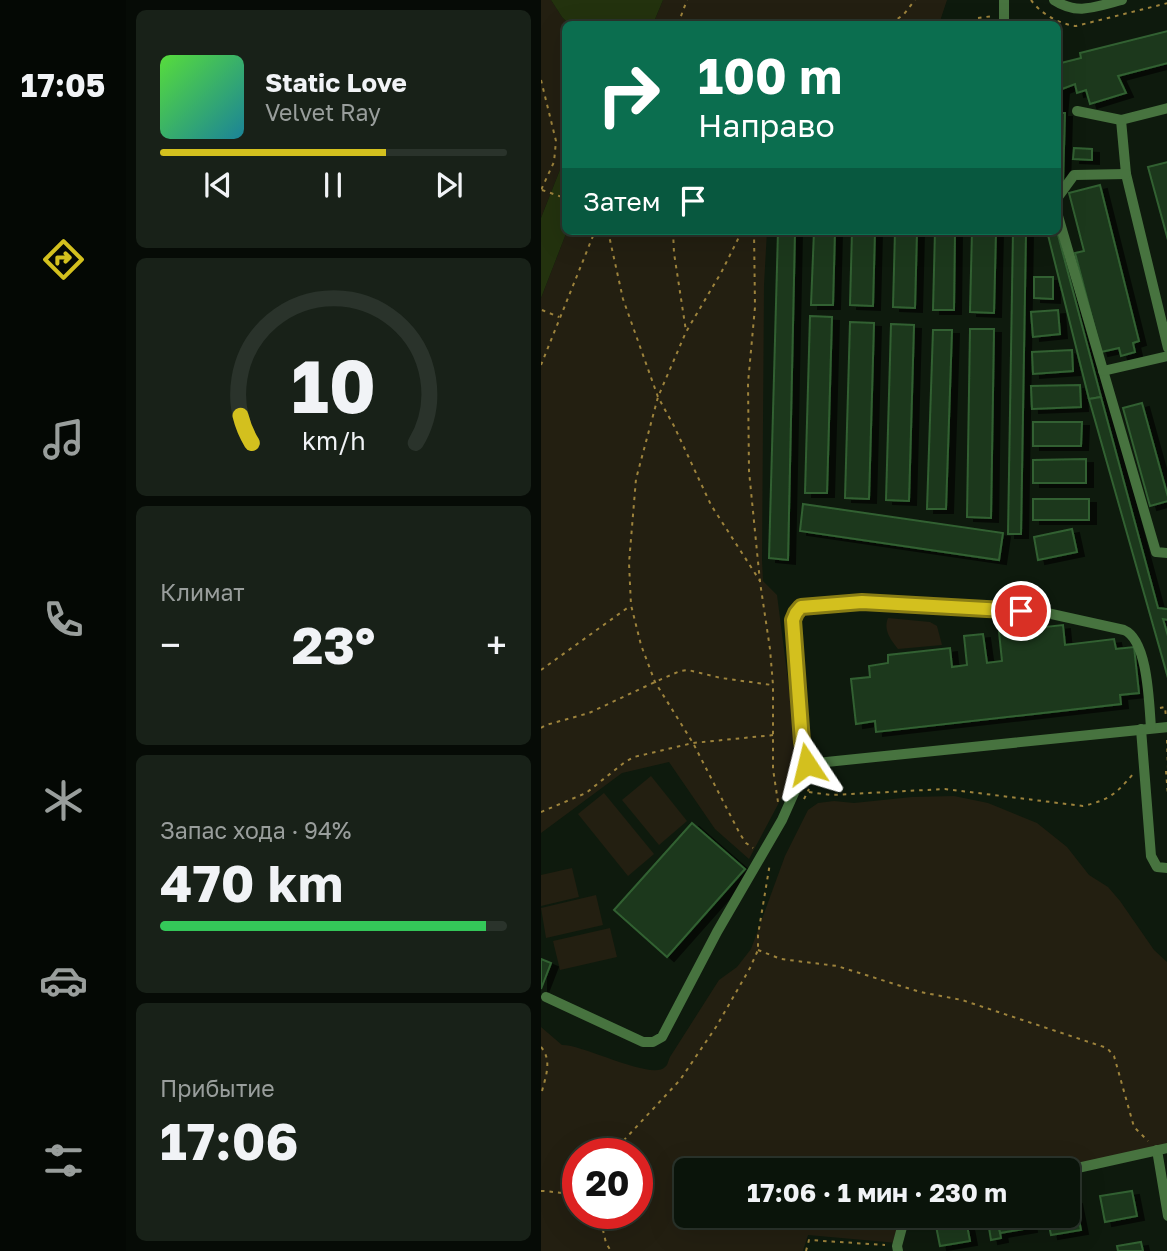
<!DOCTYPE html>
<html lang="ru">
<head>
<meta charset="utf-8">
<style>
	:root { --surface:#0a140a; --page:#182118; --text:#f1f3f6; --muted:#999e9c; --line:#2a332b; --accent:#d3c01e }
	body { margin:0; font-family:"Golos Text",sans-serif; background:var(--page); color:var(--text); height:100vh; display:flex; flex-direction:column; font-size:26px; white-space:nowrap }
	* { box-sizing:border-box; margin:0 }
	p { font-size:23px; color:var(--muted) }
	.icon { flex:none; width:38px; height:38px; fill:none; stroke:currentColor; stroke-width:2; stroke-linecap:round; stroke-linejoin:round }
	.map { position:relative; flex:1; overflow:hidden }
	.details { display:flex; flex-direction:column; gap:10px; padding:10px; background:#060b06; width:415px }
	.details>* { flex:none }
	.top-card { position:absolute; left:21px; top:21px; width:499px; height:214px; border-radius:10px; box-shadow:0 7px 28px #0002,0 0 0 2px var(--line); background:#0b6e4f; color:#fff; overflow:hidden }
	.speed { position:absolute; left:21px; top:1138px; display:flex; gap:14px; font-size:35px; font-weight:700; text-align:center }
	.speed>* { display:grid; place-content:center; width:91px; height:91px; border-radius:50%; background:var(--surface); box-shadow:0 7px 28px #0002,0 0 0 2px var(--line); line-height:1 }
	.speed .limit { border:10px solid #d22; background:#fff; color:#111 }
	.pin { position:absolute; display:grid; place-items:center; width:60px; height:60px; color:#fff; margin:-30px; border:4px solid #fff; border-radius:50%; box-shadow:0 2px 7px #0007 }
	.me { position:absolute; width:77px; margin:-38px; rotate:350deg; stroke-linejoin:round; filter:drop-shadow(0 0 5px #0008) }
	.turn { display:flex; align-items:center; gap:24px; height:147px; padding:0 21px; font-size:32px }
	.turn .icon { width:91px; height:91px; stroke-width:2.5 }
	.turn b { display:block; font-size:49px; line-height:60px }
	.then { display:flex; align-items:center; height:66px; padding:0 21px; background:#0003; gap:14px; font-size:26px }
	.big { font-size:52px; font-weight:700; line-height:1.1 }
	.details .tile { flex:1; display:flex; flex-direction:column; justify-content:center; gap:10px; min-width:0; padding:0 24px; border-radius:10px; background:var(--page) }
	.details .dial { align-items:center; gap:0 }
	.dial svg { height:182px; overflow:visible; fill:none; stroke:var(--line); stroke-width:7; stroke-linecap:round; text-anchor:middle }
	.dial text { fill:var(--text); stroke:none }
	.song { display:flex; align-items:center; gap:21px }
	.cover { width:84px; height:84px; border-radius:10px; background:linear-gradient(135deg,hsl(110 70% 55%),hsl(190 70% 35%)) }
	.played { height:7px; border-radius:4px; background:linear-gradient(90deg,var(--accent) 65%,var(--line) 65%) }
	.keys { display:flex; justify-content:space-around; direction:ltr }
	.heat { display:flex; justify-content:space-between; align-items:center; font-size:38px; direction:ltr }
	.charge { height:10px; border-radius:5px; background:linear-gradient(90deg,#34c759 94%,var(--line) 0) }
	.trip { position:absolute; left:133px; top:1158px; width:406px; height:70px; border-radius:10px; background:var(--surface); box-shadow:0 7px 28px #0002,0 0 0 2px var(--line); font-weight:700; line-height:70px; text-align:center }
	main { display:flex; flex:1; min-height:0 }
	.dock { display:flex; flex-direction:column; width:126px; justify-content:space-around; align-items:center; background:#040804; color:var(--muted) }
	.dock .icon { width:49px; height:49px }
	.dock .selected { color:var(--accent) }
	.dock b { font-size:32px; color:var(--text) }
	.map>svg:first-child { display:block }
	.green { fill:#231f11; fill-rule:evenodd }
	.water { fill:#23320e }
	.building { fill:#1c381c; stroke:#316131; stroke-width:2; filter:url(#shadow) }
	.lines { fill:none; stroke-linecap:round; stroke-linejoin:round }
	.path { stroke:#9d833c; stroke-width:2; stroke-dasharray:3.5 5; stroke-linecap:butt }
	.minor { stroke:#47733f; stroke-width:10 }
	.route-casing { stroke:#897d14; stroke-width:18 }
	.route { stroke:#d3c01e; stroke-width:12 }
</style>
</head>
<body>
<main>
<nav class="dock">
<b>17:05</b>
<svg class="icon selected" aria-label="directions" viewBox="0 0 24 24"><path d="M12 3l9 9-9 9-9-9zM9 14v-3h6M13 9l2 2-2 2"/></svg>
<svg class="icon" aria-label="music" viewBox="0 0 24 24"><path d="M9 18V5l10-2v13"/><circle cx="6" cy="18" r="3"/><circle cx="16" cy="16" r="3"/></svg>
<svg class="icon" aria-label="phone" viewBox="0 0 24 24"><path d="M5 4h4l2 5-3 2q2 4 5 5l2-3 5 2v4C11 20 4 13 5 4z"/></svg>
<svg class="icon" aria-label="climate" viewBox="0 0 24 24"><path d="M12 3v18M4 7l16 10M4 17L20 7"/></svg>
<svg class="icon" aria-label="car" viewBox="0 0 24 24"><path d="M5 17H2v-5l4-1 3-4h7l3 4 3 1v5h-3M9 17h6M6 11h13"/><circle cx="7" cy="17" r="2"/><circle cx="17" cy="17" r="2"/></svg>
<svg class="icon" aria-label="filters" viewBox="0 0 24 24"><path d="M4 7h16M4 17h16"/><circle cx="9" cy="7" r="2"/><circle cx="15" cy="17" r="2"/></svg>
</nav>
<section class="details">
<div class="tile">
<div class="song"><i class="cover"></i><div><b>Static Love</b><p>Velvet Ray</p></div></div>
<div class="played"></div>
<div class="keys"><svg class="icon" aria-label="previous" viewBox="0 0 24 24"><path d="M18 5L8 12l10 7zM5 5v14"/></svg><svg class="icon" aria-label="pause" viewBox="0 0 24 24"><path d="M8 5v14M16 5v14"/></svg><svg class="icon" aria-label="next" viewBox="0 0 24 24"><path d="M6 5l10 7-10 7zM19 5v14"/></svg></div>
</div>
<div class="tile dial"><svg viewBox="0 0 100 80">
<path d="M14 69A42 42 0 1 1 86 69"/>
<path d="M14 69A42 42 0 0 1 9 57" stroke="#d3c01e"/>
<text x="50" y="56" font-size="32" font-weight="700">10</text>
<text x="50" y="72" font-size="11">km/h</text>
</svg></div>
<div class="tile"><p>Климат</p>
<div class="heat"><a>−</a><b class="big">23°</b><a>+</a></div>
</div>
<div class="tile"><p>Запас хода · 94%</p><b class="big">470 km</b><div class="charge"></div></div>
<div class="tile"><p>Прибытие</p><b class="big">17:06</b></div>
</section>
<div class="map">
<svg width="627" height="1251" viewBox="0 0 627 1251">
	<defs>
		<filter id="shadow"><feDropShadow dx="7" dy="4" stdDeviation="0" flood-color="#0009"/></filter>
	</defs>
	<rect width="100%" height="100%" fill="#0e1a0d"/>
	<g class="green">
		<path d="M0,0H10L21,17L28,24H24V157L0,218Z"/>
		<path d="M122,0H406L398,24H112Z"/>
		<path d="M26,231H226L223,285L221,560L222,581L236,595L258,765L208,859L174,829L128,762L81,773L0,833V298Z"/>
		<path d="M347,618L389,622L396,626L401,645L357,649C350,640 342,630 347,618Z"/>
		<path d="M110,776L146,821L118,845L81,800Z"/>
		<path d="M63,793L113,854L87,876L37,814Z"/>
		<path d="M413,796L447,803L496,823L526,847L548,875L567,887L579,901L613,950L626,962V1147L538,1167L500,1171H444L421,1164L406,1165L393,1169L392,1171H145V1216H364L356,1243L267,1235L262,1251H0V1027L21,1045C41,1044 111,1081 124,1067C127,1065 127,1061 129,1057L178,980L196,967L210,949L244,856L267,810L277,803L293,801L313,803L371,797ZM37,1153H96V1213H37Z"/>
		<path d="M31,868L38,897L0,906V875Z"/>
		<path d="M55,895L62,925L5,938L0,908Z"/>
		<path d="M69,928L76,957L19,970L12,941Z"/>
	</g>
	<g class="water">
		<path d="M10,0H122L112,24H28L21,17Z"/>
		<path d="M24,157V231H26L0,298V218Z"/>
	</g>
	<g class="building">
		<path d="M627,31V63L577,76L585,93L549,104L545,90L536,93L534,84L521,89L519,113H524L522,183L516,182V64L540,58L539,53Z"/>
		<path d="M533,148L551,149V160L532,159Z"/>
		<path d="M627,162V240L607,167Z"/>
		<path d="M559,185L598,341L592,343L594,352L580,356L578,348L560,352L534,253L543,251L528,193Z"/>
		<path d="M237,231H254L247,560L228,558Z"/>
		<path d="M273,231H294L292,305H270Z"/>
		<path d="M311,231H334L332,306L309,305Z"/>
		<path d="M354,231H376L374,308L352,307Z"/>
		<path d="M394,231H414L413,310H392Z"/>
		<path d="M431,231H455L453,313L429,312Z"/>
		<path d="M472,231H485L480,534H467Z"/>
		<path d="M506,231H516L560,397L548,399Z"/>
		<path d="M493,277H512V299L493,298Z"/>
		<path d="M517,310L519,334L492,337L490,312Z"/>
		<path d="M269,316L291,317L286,493H264Z"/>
		<path d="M309,322L333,323L328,499L304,498Z"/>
		<path d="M350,324L373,325L368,501L345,500Z"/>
		<path d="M429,329H453L450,518L426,517Z"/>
		<path d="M392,330H411L405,509H386Z"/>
		<path d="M531,350L532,371L492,374L491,352Z"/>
		<path d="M539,385L540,407L491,409L490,386Z"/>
		<path d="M560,397L617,608L627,609V620L622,619L627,636V678L548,399Z"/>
		<path d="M601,403L627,497V501L609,506L582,408Z"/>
		<path d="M492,422H541L540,446H492Z"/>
		<path d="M545,459V483H492V460Z"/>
		<rect x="492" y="499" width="56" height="21"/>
		<path d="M262,504L462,533L458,560L259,531Z"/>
		<path d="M531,529L536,552L497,560L493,537Z"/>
		<path d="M522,625L524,645L573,639L575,649L593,647L598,693L579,695L580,704L335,732L334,721L315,724L310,679L329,677L328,666L347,663V655L409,648L411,667L426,665L423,636L442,634L446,663L461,661L458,632Z"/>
		<path d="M151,823L204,869L126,957L73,910Z"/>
		<path d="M0,959L10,963L0,989Z"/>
		<path d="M591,1191L596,1216L564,1222L559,1196Z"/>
		<path d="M534,1200L540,1230L510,1235L506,1216H527V1201Z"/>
		<path d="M446,1216H456L460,1238L450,1240Z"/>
		<path d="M456,1216H487L489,1228L459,1233Z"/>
		<path d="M425,1220L429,1241L399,1246L395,1226Z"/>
		<path d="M600,1242L602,1251H577L576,1246Z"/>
	</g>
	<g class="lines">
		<g class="path">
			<path d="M490,0C500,14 518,24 535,26L627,3"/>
			<path d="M137,24L146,0"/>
			<path d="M350,24L363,14L374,0"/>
			<path d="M431,24L437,18L452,16"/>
			<path d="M0,80L15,141L13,162L0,190"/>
			<path d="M1,190L24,198"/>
			<path d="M67,231L82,299L117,397L133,426L170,505L219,581"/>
			<path d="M132,231L133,253L145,331"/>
			<path d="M201,231L181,271L145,332L117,397L95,479L88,563L90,605L100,645L114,682L152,743L199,834L205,843L212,848"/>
			<path d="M213,231L214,307L207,383L208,471L219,582L229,649L232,685V769L237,802"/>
			<path d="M1,310L18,317"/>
			<path d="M0,365L54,231"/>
			<path d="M0,670L89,606"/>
			<path d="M619,708L624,707L625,717"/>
			<path d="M0,728L5,725L48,713L114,682L139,671L147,670L180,678L231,685"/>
			<path d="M626,740L627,769"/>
			<path d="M625,771L627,796"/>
			<path d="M268,792L290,795L404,789L542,806C568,800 575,794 592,774"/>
			<path d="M263,799L268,789"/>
			<path d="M0,812L45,793L84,762L93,757L152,743L233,735"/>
			<path d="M217,950L240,959L296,966L379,992L421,1000L566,1048L573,1056L593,1127L607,1141"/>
			<path d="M0,1047C12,1061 4,1078 0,1095"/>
			<path d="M71,1153L139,1080L175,1027L209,968L217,950V935L229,863"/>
			<path d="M0,1191C12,1191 25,1195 37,1192"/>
			<path d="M58,1213L65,1243L70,1251"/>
			<path d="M265,1251L268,1240L344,1245"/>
		</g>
		<g class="minor">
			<path d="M513,0C537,16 556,6 581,0"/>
			<path d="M463,24V0"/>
			<path d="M627,108L580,120L585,174L627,348"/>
			<path d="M536,111L580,120"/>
			<path d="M585,174L533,175L517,197V216L615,552L627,553"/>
			<path d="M562,371L627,356"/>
			<path d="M600,729L610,856L616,867L627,868"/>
			<path d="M266,764L627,727"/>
			<path d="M5,997L102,1042H112L121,1037L176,932L241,820L266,764L261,742L252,620L255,613L260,607L321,602L506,613L583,630C607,640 608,703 610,728"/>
			<path d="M616,1150L627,1216"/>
			<path d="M523,1171L627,1148"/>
			<path d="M357,1251L356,1246L364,1216"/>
		</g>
	</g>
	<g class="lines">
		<g class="route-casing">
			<path id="route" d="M266,764L261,742L252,620L255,613L260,607L321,602L480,611"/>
		</g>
		<use href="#route" class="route"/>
	</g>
</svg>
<div class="speed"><div class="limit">20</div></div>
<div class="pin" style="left:480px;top:611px;background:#d93025"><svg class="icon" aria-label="arrive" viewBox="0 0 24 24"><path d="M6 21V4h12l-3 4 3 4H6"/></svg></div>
<svg class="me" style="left:266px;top:764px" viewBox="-20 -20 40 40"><path d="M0-17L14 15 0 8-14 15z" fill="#d3c01e" stroke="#fff" stroke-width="4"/></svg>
<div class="trip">17:06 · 1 мин · 230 m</div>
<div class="top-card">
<div class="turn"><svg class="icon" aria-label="right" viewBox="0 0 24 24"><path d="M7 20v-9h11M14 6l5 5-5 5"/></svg><div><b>100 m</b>Направо</div></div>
<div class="then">Затем<svg class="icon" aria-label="arrive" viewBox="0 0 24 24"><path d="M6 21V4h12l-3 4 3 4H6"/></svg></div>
</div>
</div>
</main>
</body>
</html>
